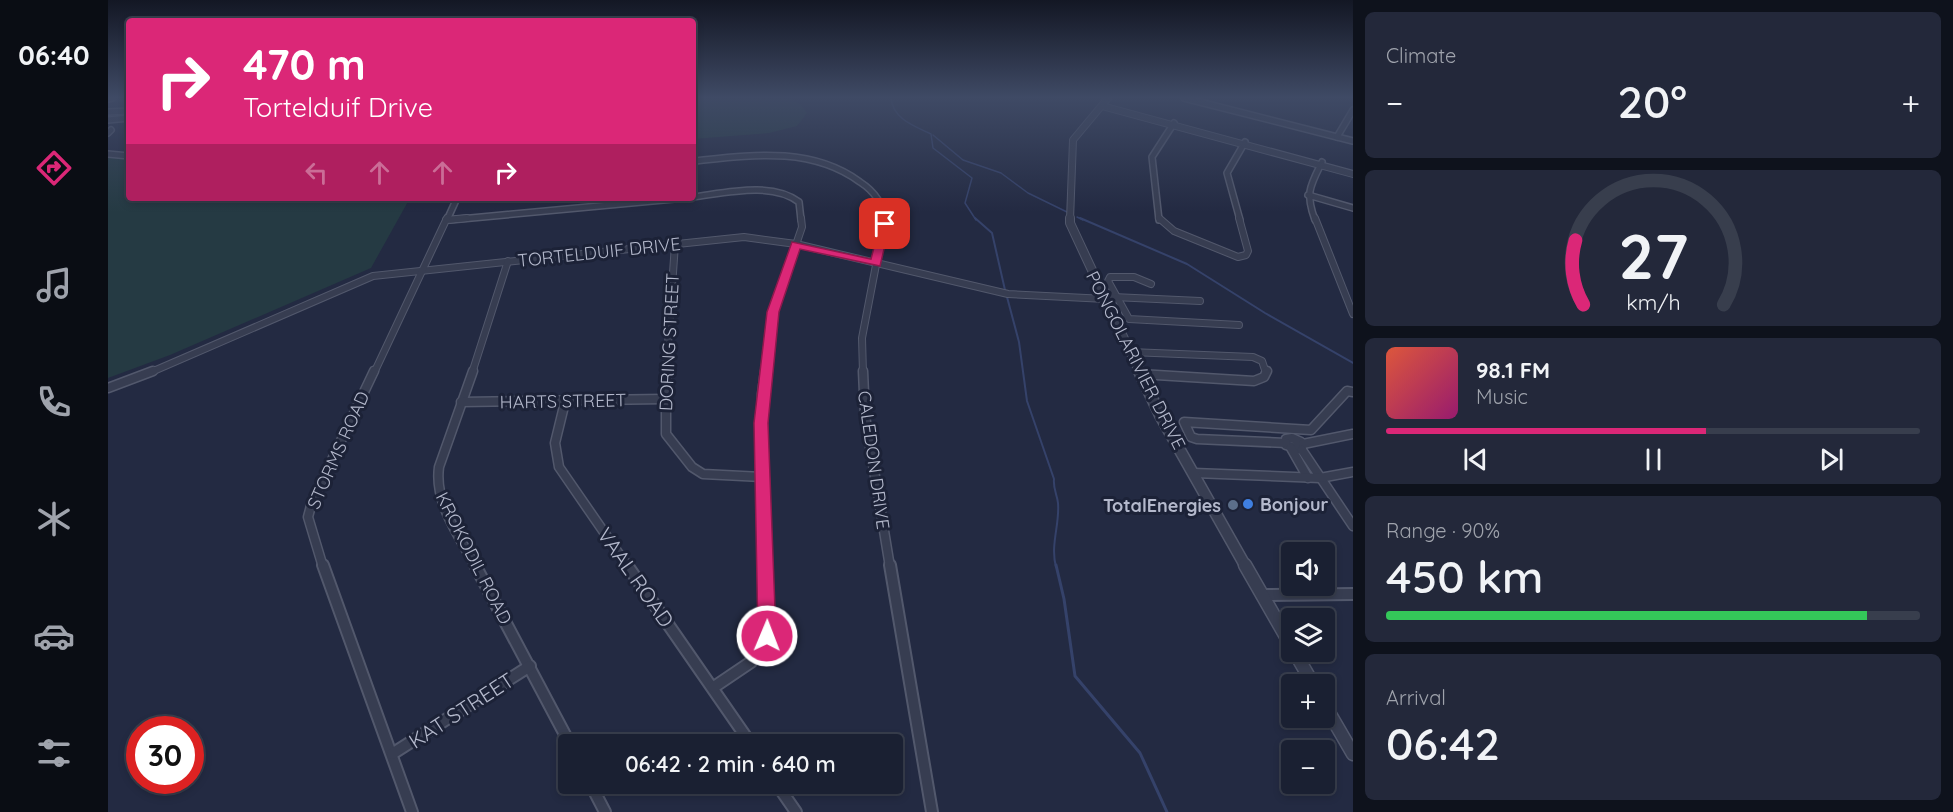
<!DOCTYPE html>
<html lang="en">
<head>
<meta charset="utf-8">
<style>
	:root { --surface:#1a2032; --page:#23283a; --text:#f1f3f6; --muted:#9fa3ac; --line:#383e4d; --accent:#db2777 }
	body { margin:0; font-family:Quicksand,sans-serif; background:var(--page); color:var(--text); height:100vh; display:flex; flex-direction:column; font-size:22px; white-space:nowrap }
	* { box-sizing:border-box; margin:0 }
	p { font-size:20px; color:var(--muted) }
	.icon { flex:none; width:33px; height:33px; fill:none; stroke:currentColor; stroke-width:2; stroke-linecap:round; stroke-linejoin:round }
	.map { position:relative; flex:1; overflow:hidden }
	.panel { display:flex; flex-direction:column; gap:12px; padding:12px; background:#0e121c; width:600px }
	.panel>* { flex:none }
	.banner { position:absolute; left:18px; top:18px; width:570px; height:183px; border-radius:6px; box-shadow:0 3px 9px #0003,0 0 0 2px var(--line); background:#db2777; color:#fff; overflow:hidden }
	.controls { position:absolute; left:1173px; top:542px; display:grid; gap:12px }
	.controls a { display:grid; place-items:center; width:54px; height:54px; border-radius:6px; background:var(--surface); box-shadow:0 3px 9px #0003,0 0 0 2px var(--line); font-size:30px }
	.speed { position:absolute; left:18px; top:716px; display:flex; gap:12px; font-size:30px; font-weight:700; text-align:center }
	.speed>* { display:grid; place-content:center; width:78px; height:78px; border-radius:50%; background:var(--surface); box-shadow:0 3px 9px #0003,0 0 0 2px var(--line); line-height:1 }
	.speed .limit { border:9px solid #d22; background:#fff; color:#111 }
	.pin { position:absolute; display:grid; place-items:center; width:51px; height:51px; color:#fff; margin:-26px; border-radius:12px; box-shadow:0 3px 9px #0006 }
	.me { position:absolute; width:66px; margin:-33px; rotate:1deg; stroke-linejoin:round; filter:drop-shadow(0 0 4px #0008) }
	.turn { display:flex; align-items:center; gap:21px; height:126px; padding:0 18px; font-size:27px }
	.turn .icon { width:78px; height:78px; stroke-width:2.5 }
	.turn b { display:block; font-size:42px; line-height:51px }
	.lanes { display:flex; align-items:center; height:57px; padding:0 18px; background:#0003; justify-content:center; gap:30px; direction:ltr }
	.lanes .off { opacity:.35 }
	.big { font-size:45px; font-weight:600; line-height:1.1 }
	.panel .card { flex:1; display:flex; flex-direction:column; justify-content:center; gap:9px; min-width:0; padding:0 21px; border-radius:9px; background:var(--page) }
	.panel .dial { align-items:center; gap:0 }
	.dial svg { height:156px; overflow:visible; fill:none; stroke:var(--line); stroke-width:7; stroke-linecap:round; text-anchor:middle }
	.dial text { fill:var(--text); stroke:none }
	.song { display:flex; align-items:center; gap:18px }
	.cover { width:72px; height:72px; border-radius:9px; background:linear-gradient(135deg,hsl(10 70% 55%),hsl(320 70% 35%)) }
	.played { height:6px; border-radius:3px; background:linear-gradient(90deg,var(--accent) 60%,var(--line) 60%) }
	.keys { display:flex; justify-content:space-around; direction:ltr }
	.heat { display:flex; justify-content:space-between; align-items:center; font-size:33px; direction:ltr }
	.charge { height:9px; border-radius:4px; background:linear-gradient(90deg,#34c759 90%,var(--line) 0) }
	.trip { position:absolute; left:450px; top:734px; width:345px; height:60px; border-radius:6px; background:var(--surface); box-shadow:0 3px 9px #0003,0 0 0 2px var(--line); font-weight:600; line-height:60px; text-align:center }
	main { display:flex; flex:1; min-height:0 }
	.dock { display:flex; flex-direction:column; width:108px; justify-content:space-around; align-items:center; background:#0a0d14; color:var(--muted) }
	.dock .icon { width:42px; height:42px }
	.dock .on { color:var(--accent) }
	.dock b { font-size:27px; color:var(--text) }
	.map>svg:first-child { display:block }
	.green { fill:#253a43 }
	.lines { fill:none; stroke-linecap:round; stroke-linejoin:round }
	.stream-far2 { stroke:#35426a; stroke-width:1.5 }
	.stream-far1 { stroke:#35426a; stroke-width:2 }
	.stream { stroke:#35426a; stroke-width:3 }
	.minor-far3-casing { stroke:#52586c; stroke-width:8 }
	.minor-far2-casing { stroke:#52586c; stroke-width:8 }
	.minor-far1-casing { stroke:#52586c; stroke-width:11 }
	.minor-casing { stroke:#52586c; stroke-width:14 }
	.tertiary-far3-casing { stroke:#52586c; stroke-width:8 }
	.tertiary-far2-casing { stroke:#52586c; stroke-width:10 }
	.tertiary-far1-casing { stroke:#52586c; stroke-width:13 }
	.tertiary-casing { stroke:#52586c; stroke-width:15 }
	.minor-far3 { stroke:#373d51; stroke-width:5 }
	.minor-far2 { stroke:#373d51; stroke-width:6 }
	.minor-far1 { stroke:#373d51; stroke-width:8 }
	.minor { stroke:#373d51; stroke-width:10 }
	.tertiary-far3 { stroke:#373d51; stroke-width:6 }
	.tertiary-far2 { stroke:#373d51; stroke-width:8 }
	.tertiary-far1 { stroke:#373d51; stroke-width:10 }
	.tertiary { stroke:#373d51; stroke-width:12 }
	.route { fill:#db2777; stroke:#8e194d; stroke-width:1.5 }
	.shop-dot { fill:#3f7fe0; stroke:#1c2237; stroke-width:2 }
	.service-dot { fill:#5c6f8a; stroke:#1c2237; stroke-width:2 }
	.labels { text-anchor:middle; dominant-baseline:central; stroke-width:6; stroke-linejoin:round; paint-order:stroke }
	.street-label { font-size:18px; fill:#b4b9cc; stroke:#1c2237 }
	.poi-label { font-size:18px; font-weight:bold; fill:#b4b9cc; stroke:#1c2237; text-anchor:start }
	.near-street-label { font-size:21px; fill:#b4b9cc; stroke:#1c2237 }
</style>
</head>
<body>
<main>
<nav class="dock">
<b>06:40</b>
<svg class="icon on" aria-label="directions" viewBox="0 0 24 24"><path d="M12 3l9 9-9 9-9-9zM9 14v-3h6M13 9l2 2-2 2"/></svg>
<svg class="icon" aria-label="music" viewBox="0 0 24 24"><path d="M9 18V5l10-2v13"/><circle cx="6" cy="18" r="3"/><circle cx="16" cy="16" r="3"/></svg>
<svg class="icon" aria-label="phone" viewBox="0 0 24 24"><path d="M5 4h4l2 5-3 2q2 4 5 5l2-3 5 2v4C11 20 4 13 5 4z"/></svg>
<svg class="icon" aria-label="climate" viewBox="0 0 24 24"><path d="M12 3v18M4 7l16 10M4 17L20 7"/></svg>
<svg class="icon" aria-label="car" viewBox="0 0 24 24"><path d="M5 17H2v-5l4-1 3-4h7l3 4 3 1v5h-3M9 17h6M6 11h13"/><circle cx="7" cy="17" r="2"/><circle cx="17" cy="17" r="2"/></svg>
<svg class="icon" aria-label="filters" viewBox="0 0 24 24"><path d="M4 7h16M4 17h16"/><circle cx="9" cy="7" r="2"/><circle cx="15" cy="17" r="2"/></svg>
</nav>
<div class="map">
<svg width="1245" height="812" viewBox="0 0 1245 812">
	<rect width="100%" height="100%" fill="#232a42"/>
	<g class="green">
		<path d="M585,98H682L692,104L699,113L689,126L661,133L585,139Z"/>
		<path d="M0,153L21,156V198H302L263,268L62,355L0,378Z"/>
	</g>
	<g class="lines">
		<g class="stream-far2">
			<path d="M783,98C785,119 806,126 823,134L825,148L864,178L857,203L868,220"/>
			<path d="M825,135L855,160L893,173L920,193L959,212"/>
			<path d="M969,217L975,220"/>
		</g>
		<g class="stream-far1">
			<path d="M867,218L884,233L897,290"/>
			<path d="M972,218L1079,264L1157,313L1245,363"/>
			<path d="M899,297L911,342L919,401L946,479C945,489 949,494 950,503C952,524 942,545 948,567"/>
		</g>
		<path class="stream" d="M948,565L956,599L967,676L1032,753L1059,812"/>
		<g class="minor-far3-casing">
			<g id="minor-far3">
				<path d="M1076,98L1245,141"/>
				<path d="M0,99L4,98"/>
				<path d="M0,112L21,111"/>
				<path d="M0,120L21,118"/>
				<path d="M0,133L3,130"/>
				<path d="M1229,137L1245,110"/>
				<path d="M0,154L21,156"/>
				<path d="M585,161C643,155 703,146 752,182C766,191 775,203 777,220"/>
				<path d="M1200,195L1245,208"/>
				<path d="M585,197C617,193 664,181 691,202L693,220"/>
				<path d="M339,220L349,198"/>
				<path d="M342,220L577,198"/>
				<path d="M1051,220L1044,157L1066,123"/>
				<path d="M1132,220L1119,173L1137,142"/>
				<path d="M1207,220C1197,193 1202,186 1214,162"/>
			</g>
		</g>
		<g class="minor-far2-casing">
			<g id="minor-far2">
				<path d="M1051,218L1066,231L1130,257L1138,255L1140,251L1131,218"/>
				<path d="M1207,218L1245,314"/>
				<path d="M338,220L359,218"/>
				<path d="M1043,284L1026,277H1002L1000,281L1021,319L1131,325"/>
				<path d="M1005,297L1092,301"/>
				<path d="M1022,352L1145,357L1154,361L1158,373"/>
				<path d="M41,373L265,276L636,237L688,244L900,294L998,299"/>
				<path d="M266,373L339,218"/>
				<path d="M364,373L400,261"/>
				<path d="M558,373L567,244"/>
				<path d="M657,373L665,312L694,227L693,218"/>
				<path d="M755,373L754,338L777,218"/>
			</g>
		</g>
		<g class="minor-far1-casing">
			<g id="minor-far1">
				<path d="M365,371L331,467C326,503 351,536 368,567"/>
				<path d="M558,371V434L584,467L595,474L654,477"/>
				<path d="M657,371L654,394L658,567"/>
				<path d="M755,371L757,416L782,567"/>
				<path d="M1032,374L1146,381L1156,377L1159,371"/>
				<path d="M0,388L45,371"/>
				<path d="M353,402L556,399"/>
				<path d="M457,402L447,443L451,467L520,567"/>
				<path d="M1184,438L1193,442L1194,450L1178,445V439Z"/>
				<path d="M1178,443L1089,439L1083,437L1076,422L1203,430L1239,391L1245,392"/>
				<path d="M1195,444L1245,434"/>
				<path d="M1183,448L1200,478"/>
				<path d="M1194,450L1245,526"/>
				<path d="M1086,473L1212,478L1245,472"/>
				<path d="M215,567L200,517L204,502L266,371"/>
			</g>
		</g>
		<g class="minor-casing">
			<g id="minor">
				<path d="M215,565L304,812"/>
				<path d="M367,565L462,744"/>
				<path d="M519,565L643,744"/>
				<path d="M782,565L824,812"/>
				<path d="M1154,595L1245,594"/>
				<path d="M606,687L643,662L659,636L658,565"/>
				<path d="M284,754L422,666"/>
				<path d="M482,783L497,812"/>
				<path d="M668,783L688,812"/>
			</g>
		</g>
		<g class="tertiary-far3-casing">
			<g id="tertiary-far3">
				<path d="M994,106L1245,174"/>
				<path d="M962,220L965,140L1000,98"/>
			</g>
		</g>
		<g class="tertiary-far2-casing">
			<path id="tertiary-far2" d="M962,218V223L1032,373"/>
		</g>
		<g class="tertiary-far1-casing">
			<path id="tertiary-far1" d="M1031,371L1052,415L1138,567"/>
		</g>
		<g class="tertiary-casing">
			<g id="tertiary">
				<path d="M1137,565L1184,647"/>
				<path d="M1186,651L1205,684"/>
				<path d="M1216,704L1245,754"/>
			</g>
		</g>
		<use href="#minor-far3" class="minor-far3"/>
		<use href="#minor-far2" class="minor-far2"/>
		<use href="#minor-far1" class="minor-far1"/>
		<use href="#minor" class="minor"/>
		<use href="#tertiary-far3" class="tertiary-far3"/>
		<use href="#tertiary-far2" class="tertiary-far2"/>
		<use href="#tertiary-far1" class="tertiary-far1"/>
		<use href="#tertiary" class="tertiary"/>
	</g>
	<linearGradient id="sky" x2="0" y2="1"><stop stop-color="#131724"/><stop offset="0.46" stop-color="#3f4a65"/><stop offset="1" stop-color="#3f4a65" stop-opacity="0"/></linearGradient>
	<rect width="1245" height="212" fill="url(#sky)"/>
	<path class="route" d="M777,221L782,224L772,266L692,249L671,312L660,423L668,636L666,642L659,645L653,642L650,636L646,423L659,312L684,242L763,259L772,224Z"/>
	<circle class="shop-dot" cx="1140" cy="504" r="6"/>
	<circle class="service-dot" cx="1125" cy="505" r="6"/>
	<g class="labels">
		<g class="street-label">
			<text transform="translate(491 252) rotate(-6)">TORTELDUIF DRIVE</text>
			<text transform="translate(561 342) rotate(-87)">DORING STREET</text>
			<text transform="translate(1028 360) rotate(63)">PONGOLARIVIER DRIVE</text>
			<text transform="translate(455 401) rotate(-1)">HARTS STREET</text>
			<text transform="translate(230 450) rotate(-66)">STORMS ROAD</text>
			<text transform="translate(766 460) rotate(82)">CALEDON DRIVE</text>
			<text transform="translate(366 558) rotate(63)">KROKODIL ROAD</text>
		</g>
		<g class="poi-label">
			<text x="1152" y="504">Bonjour</text>
			<text x="1113" y="505" text-anchor="end">TotalEnergies</text>
		</g>
		<g class="near-street-label">
			<text transform="translate(528 577) rotate(55)">VAAL ROAD</text>
			<text transform="translate(353 710) rotate(-33)">KAT STREET</text>
		</g>
	</g>
</svg>
<div class="controls">
<a><svg class="icon" aria-label="sound" viewBox="0 0 24 24"><path d="M4 9h4l5-4v14l-5-4H4zM17 9q2 3 0 6"/></svg></a>
<a><svg class="icon" aria-label="layers" viewBox="0 0 24 24"><path d="M12 4l9 5-9 5-9-5zM3 14l9 5 9-5"/></svg></a>
<a>+</a>
<a>−</a>
</div>
<div class="speed"><div class="limit">30</div></div>
<div class="pin" style="left:777px;top:224px;background:#d93025"><svg class="icon" aria-label="arrive" viewBox="0 0 24 24"><path d="M6 21V4h12l-3 4 3 4H6"/></svg></div>
<svg class="me" style="left:659px;top:636px" viewBox="-20 -20 40 40"><circle r="17" fill="#db2777" stroke="#fff" stroke-width="3"/><path d="M0-11L8 9 0 5-8 9z" fill="#fff"/></svg>
<div class="trip">06:42 · 2 min · 640 m</div>
<div class="banner">
<div class="turn"><svg class="icon" aria-label="right" viewBox="0 0 24 24"><path d="M7 20v-9h11M14 6l5 5-5 5"/></svg><div><b>470 m</b>Tortelduif Drive</div></div>
<div class="lanes"><svg class="icon off" aria-label="left" viewBox="0 0 24 24"><path d="M17 20v-9H6M10 6l-5 5 5 5"/></svg><svg class="icon off" aria-label="ahead" viewBox="0 0 24 24"><path d="M12 20V5M6 11l6-6 6 6"/></svg><svg class="icon off" aria-label="ahead" viewBox="0 0 24 24"><path d="M12 20V5M6 11l6-6 6 6"/></svg><svg class="icon" aria-label="right" viewBox="0 0 24 24"><path d="M7 20v-9h11M14 6l5 5-5 5"/></svg></div>
</div>
</div>
<section class="panel">
<div class="card"><p>Climate</p>
<div class="heat"><a>−</a><b class="big">20°</b><a>+</a></div>
</div>
<div class="card dial"><svg viewBox="0 0 100 80">
<path d="M14 69A42 42 0 1 1 86 69"/>
<path d="M14 69A42 42 0 0 1 10 36" stroke="#db2777"/>
<text x="50" y="56" font-size="32" font-weight="700">27</text>
<text x="50" y="72" font-size="11">km/h</text>
</svg></div>
<div class="card">
<div class="song"><i class="cover"></i><div><b>98.1 FM</b><p>Music</p></div></div>
<div class="played"></div>
<div class="keys"><svg class="icon" aria-label="previous" viewBox="0 0 24 24"><path d="M18 5L8 12l10 7zM5 5v14"/></svg><svg class="icon" aria-label="pause" viewBox="0 0 24 24"><path d="M8 5v14M16 5v14"/></svg><svg class="icon" aria-label="next" viewBox="0 0 24 24"><path d="M6 5l10 7-10 7zM19 5v14"/></svg></div>
</div>
<div class="card"><p>Range · 90%</p><b class="big">450 km</b><div class="charge"></div></div>
<div class="card"><p>Arrival</p><b class="big">06:42</b></div>
</section>
</main>
</body>
</html>
